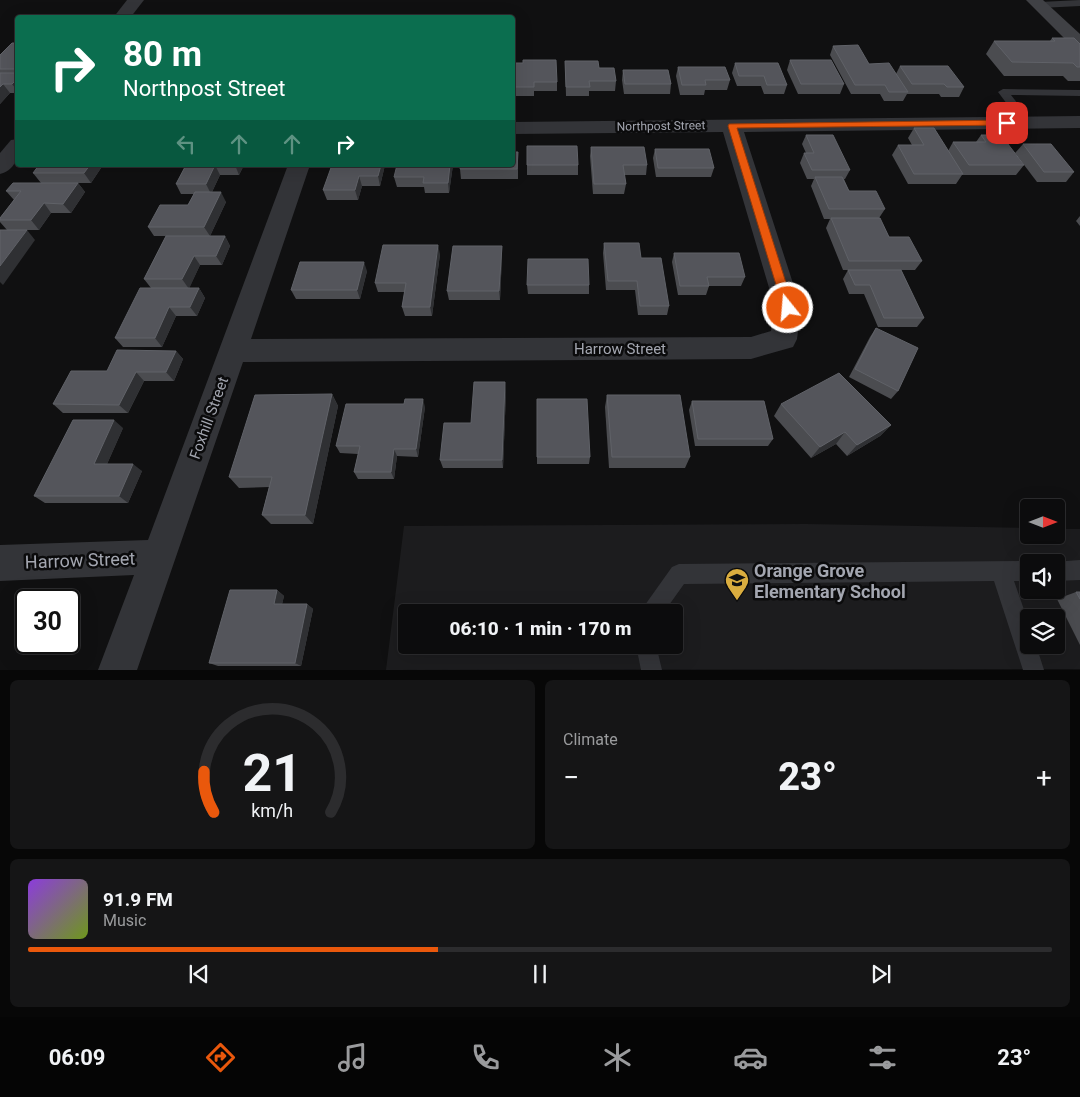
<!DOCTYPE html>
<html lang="en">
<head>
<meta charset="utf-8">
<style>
	:root { --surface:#0c0c0d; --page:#151516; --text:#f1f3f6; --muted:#9a9b9d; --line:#2c2c2e; --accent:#ea580c }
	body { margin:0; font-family:Roboto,sans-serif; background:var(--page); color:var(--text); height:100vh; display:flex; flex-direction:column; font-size:19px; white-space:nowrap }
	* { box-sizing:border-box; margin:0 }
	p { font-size:16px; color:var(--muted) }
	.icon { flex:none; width:28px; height:28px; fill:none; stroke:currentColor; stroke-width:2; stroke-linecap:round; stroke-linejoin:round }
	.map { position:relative; height:670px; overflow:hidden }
	.drawer { display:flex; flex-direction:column; gap:10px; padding:10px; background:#070707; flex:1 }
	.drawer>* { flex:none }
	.banner { position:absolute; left:15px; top:15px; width:500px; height:152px; border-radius:5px; box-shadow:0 5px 20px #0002,0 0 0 1px var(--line); background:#0b6e4f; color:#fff; overflow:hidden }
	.needle { width:32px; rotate:90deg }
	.buttons { position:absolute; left:1020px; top:499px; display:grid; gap:10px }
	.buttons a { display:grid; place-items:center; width:45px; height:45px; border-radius:5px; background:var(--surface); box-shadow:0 5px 20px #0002,0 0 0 1px var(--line); font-size:25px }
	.speed { position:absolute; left:15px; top:589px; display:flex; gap:10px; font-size:25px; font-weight:700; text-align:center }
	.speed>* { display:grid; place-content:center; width:65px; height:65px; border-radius:50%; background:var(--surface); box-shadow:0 5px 20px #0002,0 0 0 1px var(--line); line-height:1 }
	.speed .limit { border:2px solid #111; border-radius:8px; background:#fff; color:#111 }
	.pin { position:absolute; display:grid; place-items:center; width:42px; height:42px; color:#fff; margin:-21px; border-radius:10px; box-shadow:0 2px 8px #0006 }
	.me { position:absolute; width:55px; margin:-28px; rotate:343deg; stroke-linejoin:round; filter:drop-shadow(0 0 4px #0008) }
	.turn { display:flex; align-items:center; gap:18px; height:105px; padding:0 25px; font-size:22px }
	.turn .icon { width:65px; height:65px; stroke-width:2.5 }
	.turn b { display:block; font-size:35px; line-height:42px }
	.lanes { display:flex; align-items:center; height:48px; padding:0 25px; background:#0003; justify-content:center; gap:25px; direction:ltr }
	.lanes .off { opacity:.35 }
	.big { font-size:38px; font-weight:800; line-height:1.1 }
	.drawer .tile { flex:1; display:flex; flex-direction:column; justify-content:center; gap:8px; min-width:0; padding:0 18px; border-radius:8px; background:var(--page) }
	.drawer .dial { align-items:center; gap:0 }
	.dial svg { height:130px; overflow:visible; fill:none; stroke:var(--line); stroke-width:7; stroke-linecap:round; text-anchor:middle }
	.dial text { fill:var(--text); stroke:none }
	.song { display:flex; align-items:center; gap:15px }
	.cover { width:60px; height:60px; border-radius:8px; background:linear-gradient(135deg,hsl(270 70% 55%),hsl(80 70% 35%)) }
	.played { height:5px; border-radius:2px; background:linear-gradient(90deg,var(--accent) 40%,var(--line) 40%) }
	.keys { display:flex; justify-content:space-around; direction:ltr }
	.heat { display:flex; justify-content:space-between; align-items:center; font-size:28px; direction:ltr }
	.drawer .tiles { flex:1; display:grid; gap:10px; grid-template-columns:1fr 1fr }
	.tile:last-child { grid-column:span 2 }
	.trip { position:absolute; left:398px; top:604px; width:285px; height:50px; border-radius:5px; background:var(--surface); box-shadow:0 5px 20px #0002,0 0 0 1px var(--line); font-weight:800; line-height:50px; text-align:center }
	.dock { display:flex; height:80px; justify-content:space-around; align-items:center; background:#050505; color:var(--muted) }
	.dock .icon { width:35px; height:35px }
	.dock .active { color:var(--accent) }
	.dock b { font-size:22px; color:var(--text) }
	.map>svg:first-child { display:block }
	.built { fill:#1c1c1e; fill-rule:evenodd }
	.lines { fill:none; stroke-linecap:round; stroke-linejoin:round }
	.lane { fill:#333438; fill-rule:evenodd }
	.street { fill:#333438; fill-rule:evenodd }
	.secondary { fill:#404145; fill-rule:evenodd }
	.wall { fill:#4b4c50 }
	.shaded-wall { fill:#2f3033 }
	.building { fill:#54555b; stroke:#606268 }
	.route { fill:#ea580c; stroke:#983908 }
	.labels { text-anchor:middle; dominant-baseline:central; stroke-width:5; stroke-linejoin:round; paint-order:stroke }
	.far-street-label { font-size:12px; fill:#a3a6b0; stroke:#0b0b0c }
	.street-label { font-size:15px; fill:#a3a6b0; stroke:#0b0b0c }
	.near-street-label { font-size:18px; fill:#a3a6b0; stroke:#0b0b0c }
	.near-poi-label { font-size:18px; font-weight:bold; fill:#a3a6b0; stroke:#0b0b0c; text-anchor:start }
</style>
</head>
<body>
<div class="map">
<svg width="1080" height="670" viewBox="0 0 1080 670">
	<rect width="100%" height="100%" fill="#101011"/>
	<path class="built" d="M806,524L1029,528V535H1056V529H1080V669L386,670L404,526ZM1029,562H1056V590H1029ZM406,612H674V645H406ZM1029,618H1056V645H1029Z"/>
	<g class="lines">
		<g class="lane">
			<path d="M1080,0V6L1040,8L1036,5L1040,2Z"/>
			<path d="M1003,89L1080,90V96L1011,95L1033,123L1027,126L1023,125L998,92Z"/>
			<path d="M1080,560V580L1056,581V562H1053Z"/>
			<path d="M1029,561L1032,562H1029V581H1014L1029,624V645H1036L1044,670H1023L994,581L684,584L664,612H642L645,605L672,567L679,564Z"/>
			<path d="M636,645H656L662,670H641Z"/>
		</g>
		<g class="street">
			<path d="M127,0H144L130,18H113Z"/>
			<path d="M1080,116V128L744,132L801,308L797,339L793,347L751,359L243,362L137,670H98L134,575L0,581V545L148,540L288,165H310L251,339L751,337L771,331L775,308L723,132L512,134V122Z"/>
			<path d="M18,139C18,154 18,169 0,174V153L11,140Z"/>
		</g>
		<path class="secondary" d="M1026,0H1043L1080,34V49L1074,48Z"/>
	</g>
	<g class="wall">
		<path d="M1052,38L1080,44V81H1068L1063,76H1004L986,54L994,41H1050Z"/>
		<path d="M18,43V93H10L0,104V55Z"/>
		<path d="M833,46L869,64L896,74L900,66L964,87L959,97H941L939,94H907L903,101H884L880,94H851L830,55Z"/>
		<path d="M790,60L844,84L840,94H798L787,70Z"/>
		<path d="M565,61L599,68L616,81L615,91H589V96H566Z"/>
		<path d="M512,63L557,82V91H534V96H512Z"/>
		<path d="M735,63L787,85L784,94H764L761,86H737L732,73Z"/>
		<path d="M678,67L730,80L727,90H705L704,95H680L676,76Z"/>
		<path d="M623,70L671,84L670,94H624L622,80Z"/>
		<path d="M914,128L948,151L953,142H976L981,135L1024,165L1016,175H962L956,184H908L892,155L898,145H912L908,138Z"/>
		<path d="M806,135L850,170L845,179H844L849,191L885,209L879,218L889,237L922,261L915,270H901L924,318L917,327H878L864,294H849L843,279L848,270H843L826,228L830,219H824L811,186L814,179H807L800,163L804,153H806L802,144Z"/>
		<path d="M1023,144L1074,172L1066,182H1037L1015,153Z"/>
		<path d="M591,147L647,165L646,175H624L626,184L624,194H593L590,156Z"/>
		<path d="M655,149L714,168L711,177H656L653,158Z"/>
		<path d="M518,152V179H461L460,169Z"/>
		<path d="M103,165L91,183H78L85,192L71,213H51L39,230H7L0,222V218L14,200L6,191L41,183L33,173Z"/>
		<path d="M186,165H244L239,175H220L212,192L226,202L210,236H225L230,246L222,265H200L189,288H199L205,298L197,316H176L162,347H123L115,338L151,288L144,279L166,236H154L148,227L188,205L194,194H181L176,184Z"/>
		<path d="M385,165L380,186H362L358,200H327L323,190Z"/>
		<path d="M453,165L449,193H425L424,187H397L394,177Z"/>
		<rect x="527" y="165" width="51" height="10"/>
		<path d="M1080,216V226L1076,221Z"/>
		<path d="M604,243L641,258L669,306L667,315H638L635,290H606L603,253Z"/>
		<path d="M502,246V256L500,300H449L447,291Z"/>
		<path d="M674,253L745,277L741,286H709L706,295H678L672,262Z"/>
		<path d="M440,254L432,316H405L402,307L405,292H378L375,283Z"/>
		<path d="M367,271L360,299H296L291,290Z"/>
		<path d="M527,285H589V294H528Z"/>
		<path d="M876,328L898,391L891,399L849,377L870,337Z"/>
		<path d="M176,351L183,359L174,381H144L128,413H63L53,404L107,371Z"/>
		<path d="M506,391L503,468H443L440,460L471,423Z"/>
		<path d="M332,394L338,406L313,524H271L262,515L269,487L239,488L229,477Z"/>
		<path d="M607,395L690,457L685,468H609L605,407Z"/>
		<path d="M537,399L590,457L589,464H537Z"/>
		<path d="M692,401L773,439L768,446H695L689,410Z"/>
		<path d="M781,404L891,425L880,436L847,456L836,444L811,458L774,416Z"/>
		<path d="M425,407L418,457L397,456L394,479H358L354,472L358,454L340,453L336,446Z"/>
		<path d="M123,428L107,464L142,471L128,503H45L34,496Z"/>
		<path d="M277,590L284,596L282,604H307L313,609L301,666H218L209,663Z"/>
		<path d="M1076,592H1080V645L1057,599Z"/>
	</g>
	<g class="shaded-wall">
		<path d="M18,78V91L12,84Z"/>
		<path d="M3,84L10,93L0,104V87Z"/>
		<path d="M90,165H103L91,183L84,173Z"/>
		<path d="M215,165L220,175L211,194L206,184Z"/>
		<path d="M235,165H244L239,175Z"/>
		<path d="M381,165H385L380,186L378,176Z"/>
		<path d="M450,165H453L449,193L448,183Z"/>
		<path d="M359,176L362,186L358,200L355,190Z"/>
		<path d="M78,183L85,192L71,213L63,204Z"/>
		<path d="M221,192L226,202L210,236L204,227Z"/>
		<path d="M44,203L51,213L39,230L31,220Z"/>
		<path d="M27,230L35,240L3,285L0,282V266Z"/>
		<path d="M225,236L230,246L222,265L216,256Z"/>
		<path d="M438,245L440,254L432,316L430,307Z"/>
		<path d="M502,246V256L500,300L499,291Z"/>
		<path d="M194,256L200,265L189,289L182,279Z"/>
		<path d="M364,262L367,271L360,299L357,290Z"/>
		<path d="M199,288L205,298L197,316L190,307Z"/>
		<path d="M169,307L176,316L162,347L155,338Z"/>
		<path d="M176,351L183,359L174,381L166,372Z"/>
		<path d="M136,372L144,381L128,413L119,405Z"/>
		<path d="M505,382L506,391L503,468L502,460Z"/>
		<path d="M332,394L338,406L313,524L305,515Z"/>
		<path d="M423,399L425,407L418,457L416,449Z"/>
		<path d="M114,420L123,428L104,471L94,464Z"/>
		<path d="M891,425L880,436L847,456L857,445Z"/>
		<path d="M845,432L836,444L811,458L820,447Z"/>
		<path d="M394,449L397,456L394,479L391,472Z"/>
		<path d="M133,464L142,471L128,503L119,496Z"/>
		<path d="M277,590L284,596L281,609L274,604Z"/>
		<path d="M307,604L313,609L301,666L295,663Z"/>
	</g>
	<g class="building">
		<path d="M1052,38H1074L1080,44V67H1077L1073,63L1012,62L994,41H1055Z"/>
		<path d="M12,43H18V66L15,69H0V55Z"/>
		<path d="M858,45L869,64L889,63L908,92H889L885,85H855L833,46Z"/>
		<path d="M523,60H556L557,82H534V87H512V63H523Z"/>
		<path d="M790,60H831L844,84H801Z"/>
		<path d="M565,61H598L599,68H614L616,81H589L590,87H566Z"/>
		<path d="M735,63H778L787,85H767L764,76H739Z"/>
		<path d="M900,66H948L964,87H947L944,84H912Z"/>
		<path d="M678,67H725L730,80H705L706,85H682Z"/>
		<path d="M623,70H668L671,84H625Z"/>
		<path d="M0,73H18V78L12,84H3L0,87Z"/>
		<path d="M914,128H934L963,174H914L898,145H924Z"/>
		<path d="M806,135H833L850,170H812L804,153H814Z"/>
		<path d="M981,135H1001L1024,165H969L953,142H986Z"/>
		<path d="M1023,144H1051L1074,172H1044Z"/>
		<path d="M527,146H577L578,165H527Z"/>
		<path d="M591,147H644L647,165H623L626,184H594Z"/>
		<path d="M655,149H709L714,168H658Z"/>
		<path d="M512,152H518L517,169H460L461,165H512Z"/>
		<path d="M39,165H90L84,173H33Z"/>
		<path d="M186,165H235H215L206,184H176Z"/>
		<path d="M332,165H381L378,176H359L355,190H323Z"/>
		<path d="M397,165H450L448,183H423L424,177H394Z"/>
		<path d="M815,177H842L849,191H876L885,209H829Z"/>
		<path d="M13,183H78L63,204L44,203L31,220H0V218L21,191H6Z"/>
		<path d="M195,192H221L204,227H148L160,205H188Z"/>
		<path d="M831,218H880L889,237H909L922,261H849Z"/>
		<path d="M0,230H27L0,266Z"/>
		<path d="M166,236H225L216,256H194L182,279H144Z"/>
		<path d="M604,243H639L641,258H661L669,306H640L637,281H608Z"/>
		<path d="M383,245H438L430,307H402L406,283H375Z"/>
		<path d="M453,246H502L499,291H447Z"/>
		<path d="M674,253H739L745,277H707L709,286H680Z"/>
		<path d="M528,259H588L589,285H527Z"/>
		<path d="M300,262H364L357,290H291Z"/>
		<path d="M848,270H901L924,318H884L870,285H855Z"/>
		<path d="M140,288H199L190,307H169L155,338H115Z"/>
		<path d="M876,328L918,348L898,391L855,369Z"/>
		<path d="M117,350L176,351L166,372H136L119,405L53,404L71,371H107Z"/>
		<path d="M839,373L891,425L857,445L845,432L820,447L781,404Z"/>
		<path d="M474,382H505L502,460H440L444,423H471Z"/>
		<path d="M332,394L305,515H262L272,477H229L255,395Z"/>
		<path d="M607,395H680L690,457H612Z"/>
		<path d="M405,399H423L416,449H394L391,472H354L360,446H336L346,404H404Z"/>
		<path d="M537,399H587L590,457H537Z"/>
		<path d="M692,401H764L773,439H698Z"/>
		<path d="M73,420H114L94,464H133L119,496H34Z"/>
		<path d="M230,590H277L274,604H307L295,663H209Z"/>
		<path d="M1076,592H1080V599Z"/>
	</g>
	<path class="route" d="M1007,120L1011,123L1010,125L737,128L794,308L788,312L784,311L728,126L729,124Z"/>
	<defs>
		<g id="school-pin" transform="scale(1.25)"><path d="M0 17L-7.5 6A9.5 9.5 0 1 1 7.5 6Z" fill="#daad3f" stroke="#0b0b0c"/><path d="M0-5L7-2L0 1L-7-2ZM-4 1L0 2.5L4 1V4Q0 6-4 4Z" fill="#111"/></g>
	</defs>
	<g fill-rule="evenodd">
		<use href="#school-pin" x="737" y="580"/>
	</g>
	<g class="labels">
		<g class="far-street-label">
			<text transform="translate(661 126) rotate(-1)">Northpost Street</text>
		</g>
		<g class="street-label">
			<text x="620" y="349">Harrow Street</text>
			<text transform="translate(209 418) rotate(-70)">Foxhill Street</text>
		</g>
		<g class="near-street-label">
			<text transform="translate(80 560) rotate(-2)">Harrow Street</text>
		</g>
		<g class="near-poi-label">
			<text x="754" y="570">Orange Grove<tspan x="754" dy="21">Elementary School</tspan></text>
		</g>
	</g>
</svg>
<div class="buttons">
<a><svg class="needle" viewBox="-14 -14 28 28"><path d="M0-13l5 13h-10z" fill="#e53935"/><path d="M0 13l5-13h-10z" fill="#9a9b9d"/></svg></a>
<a><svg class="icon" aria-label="sound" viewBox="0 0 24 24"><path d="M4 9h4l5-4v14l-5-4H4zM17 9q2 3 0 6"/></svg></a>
<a><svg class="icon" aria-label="layers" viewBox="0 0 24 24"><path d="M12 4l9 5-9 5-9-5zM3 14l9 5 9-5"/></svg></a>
</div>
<div class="speed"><div class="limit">30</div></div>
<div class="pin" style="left:1007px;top:123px;background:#d93025"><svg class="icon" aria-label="arrive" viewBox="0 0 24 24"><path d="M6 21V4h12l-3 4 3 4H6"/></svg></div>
<svg class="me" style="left:788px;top:308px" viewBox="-20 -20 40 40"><circle r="17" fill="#ea580c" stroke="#fff" stroke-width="3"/><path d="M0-11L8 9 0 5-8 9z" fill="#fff"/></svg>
<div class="trip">06:10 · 1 min · 170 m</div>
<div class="banner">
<div class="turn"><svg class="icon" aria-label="right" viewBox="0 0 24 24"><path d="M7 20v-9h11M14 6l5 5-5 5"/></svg><div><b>80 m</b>Northpost Street</div></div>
<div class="lanes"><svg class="icon off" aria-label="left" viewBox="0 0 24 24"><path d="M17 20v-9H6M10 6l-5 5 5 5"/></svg><svg class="icon off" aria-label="ahead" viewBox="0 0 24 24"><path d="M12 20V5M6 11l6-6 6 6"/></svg><svg class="icon off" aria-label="ahead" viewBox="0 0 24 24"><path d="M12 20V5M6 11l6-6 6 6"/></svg><svg class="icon" aria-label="right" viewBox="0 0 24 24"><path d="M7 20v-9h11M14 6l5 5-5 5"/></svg></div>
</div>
</div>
<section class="drawer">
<div class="tiles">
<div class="tile dial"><svg viewBox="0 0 100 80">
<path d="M14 69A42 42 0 1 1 86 69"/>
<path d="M14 69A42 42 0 0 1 8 44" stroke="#ea580c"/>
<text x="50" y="56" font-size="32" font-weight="700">21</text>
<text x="50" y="72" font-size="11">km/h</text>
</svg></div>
<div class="tile"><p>Climate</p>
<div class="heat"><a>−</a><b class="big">23°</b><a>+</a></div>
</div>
<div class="tile">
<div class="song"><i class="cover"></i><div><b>91.9 FM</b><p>Music</p></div></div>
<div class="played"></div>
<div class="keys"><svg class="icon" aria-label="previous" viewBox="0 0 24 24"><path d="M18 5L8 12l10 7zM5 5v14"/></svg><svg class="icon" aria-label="pause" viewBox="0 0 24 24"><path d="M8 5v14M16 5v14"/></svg><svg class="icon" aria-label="next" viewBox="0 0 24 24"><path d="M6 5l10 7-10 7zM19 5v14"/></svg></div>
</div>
</div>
</section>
<nav class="dock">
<b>06:09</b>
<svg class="icon active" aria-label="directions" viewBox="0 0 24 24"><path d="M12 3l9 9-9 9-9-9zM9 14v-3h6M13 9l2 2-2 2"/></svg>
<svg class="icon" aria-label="music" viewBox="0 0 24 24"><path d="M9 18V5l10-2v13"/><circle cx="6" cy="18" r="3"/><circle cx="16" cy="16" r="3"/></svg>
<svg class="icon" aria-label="phone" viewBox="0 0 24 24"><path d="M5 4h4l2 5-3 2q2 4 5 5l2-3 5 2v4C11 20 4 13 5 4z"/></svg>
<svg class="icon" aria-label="climate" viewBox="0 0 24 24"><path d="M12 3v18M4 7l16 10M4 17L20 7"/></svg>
<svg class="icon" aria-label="car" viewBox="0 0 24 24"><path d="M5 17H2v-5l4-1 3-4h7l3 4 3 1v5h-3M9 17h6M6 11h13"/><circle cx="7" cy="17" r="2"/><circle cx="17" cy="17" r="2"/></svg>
<svg class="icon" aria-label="filters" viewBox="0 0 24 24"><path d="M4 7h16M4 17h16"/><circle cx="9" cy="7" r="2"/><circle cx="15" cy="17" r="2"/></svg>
<b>23°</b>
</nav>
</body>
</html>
